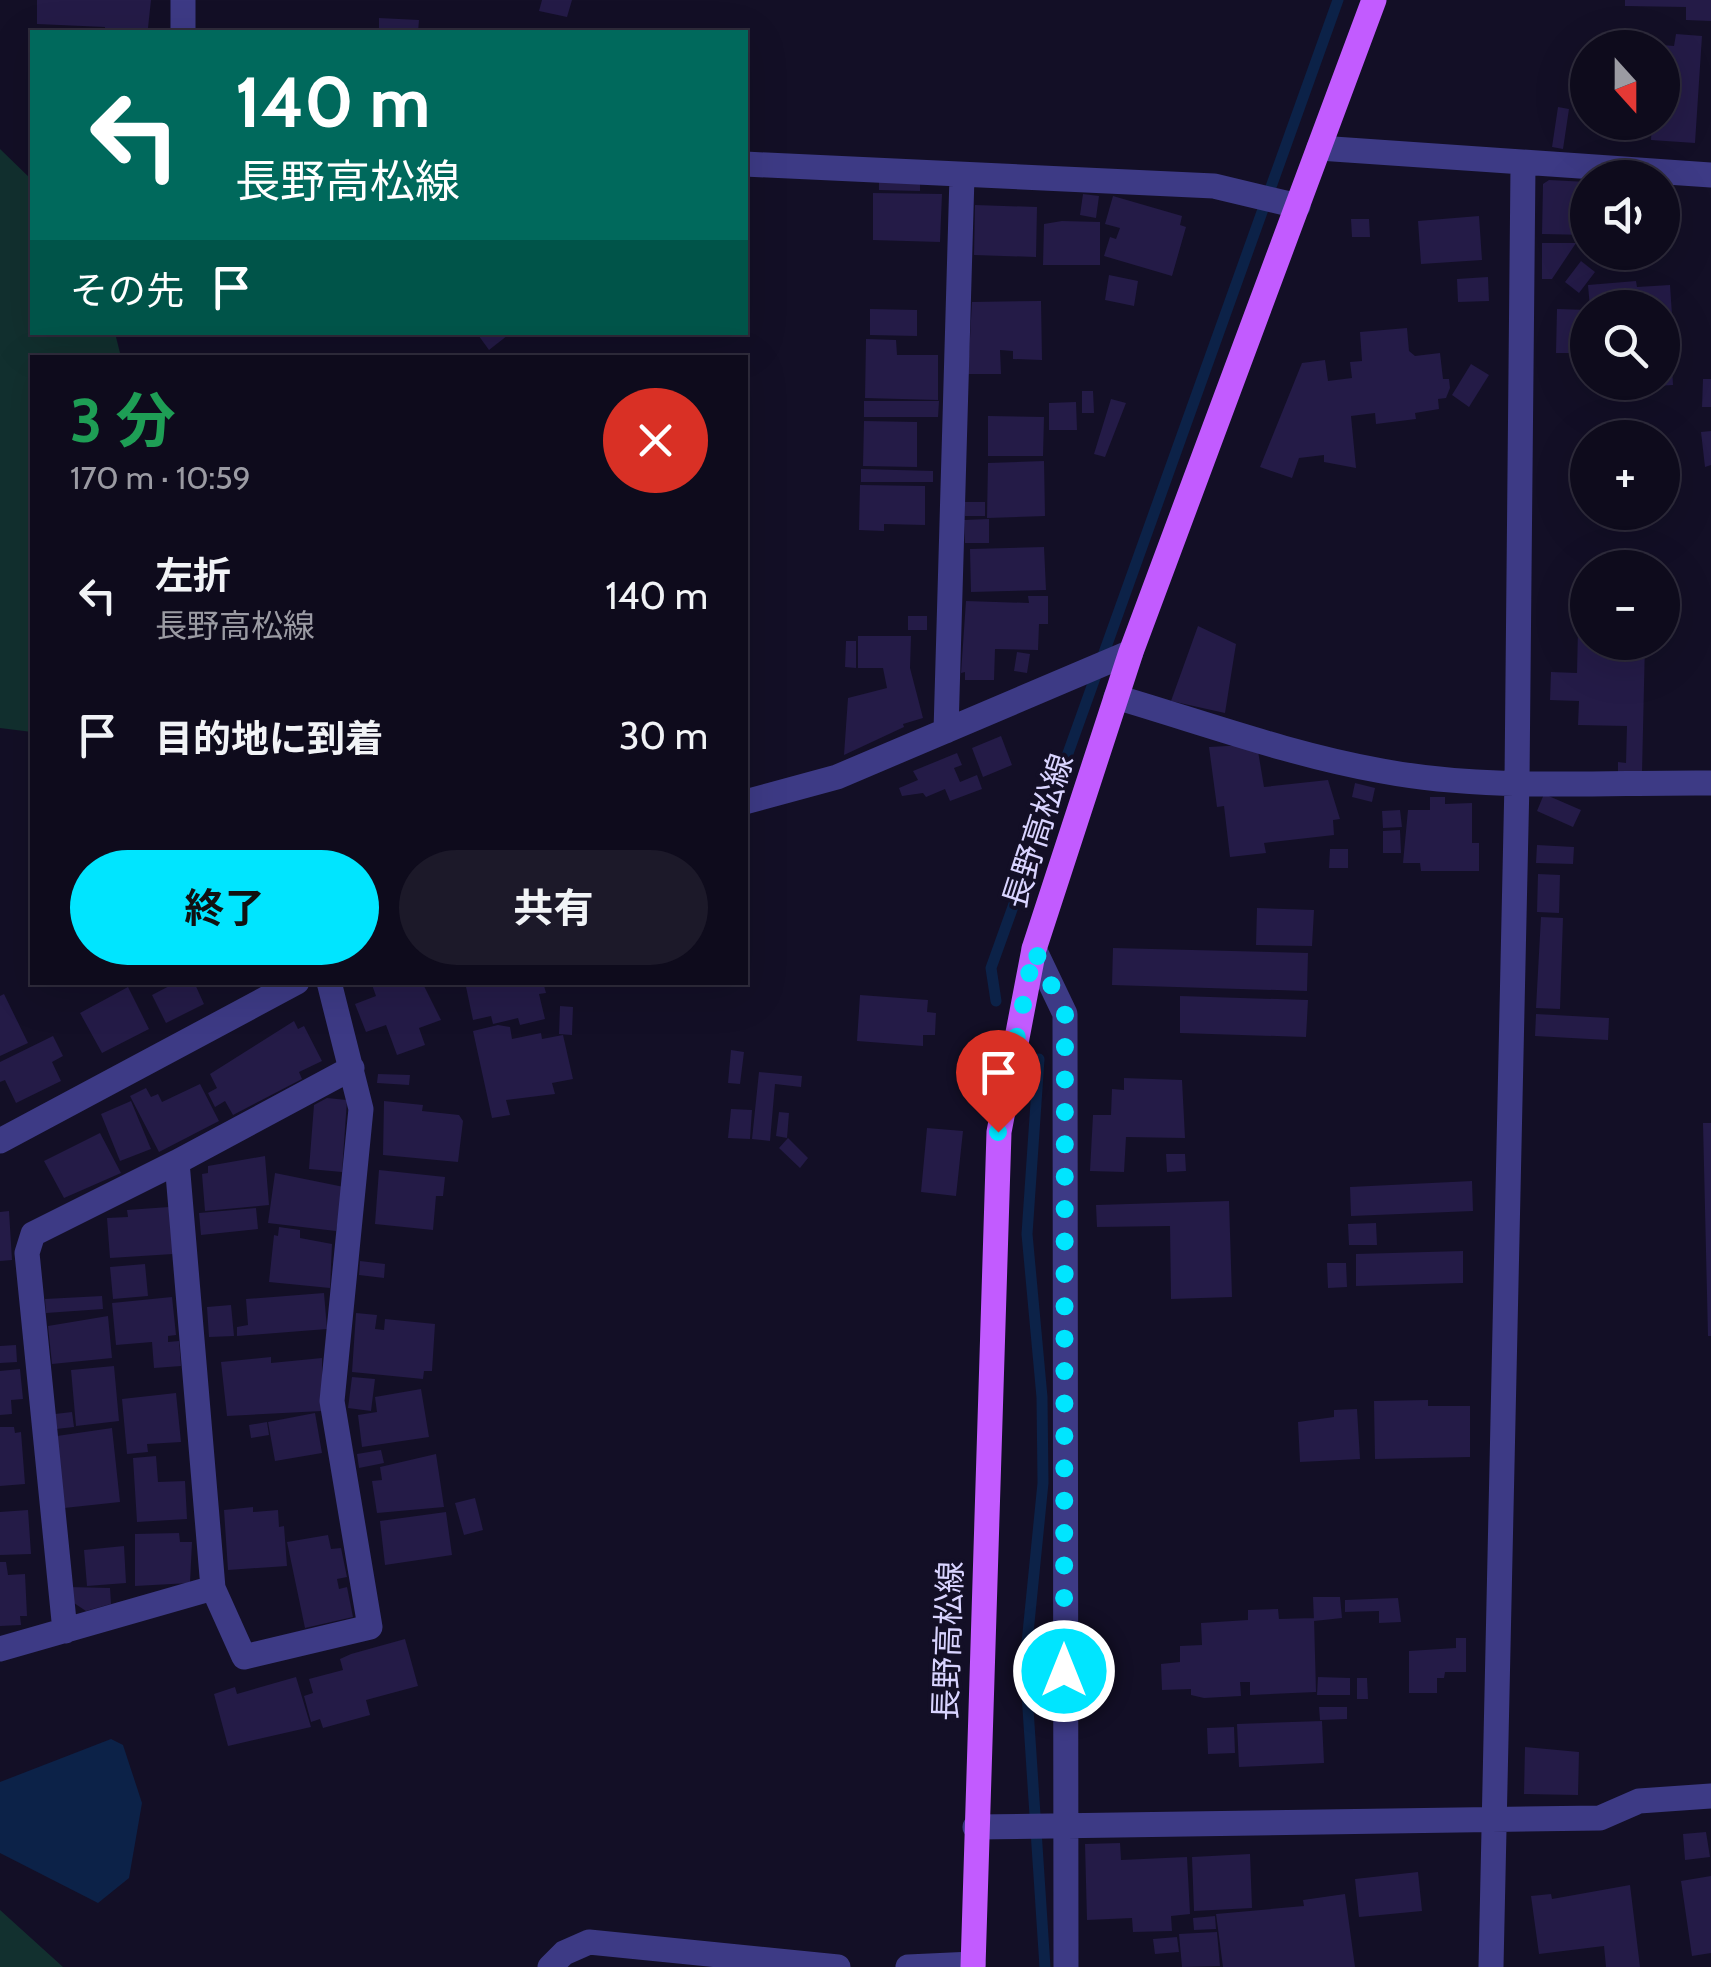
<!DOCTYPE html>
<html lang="ja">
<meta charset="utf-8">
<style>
body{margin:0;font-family:Cabin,"Noto Sans JP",sans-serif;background:#1c1929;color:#f1f3f6;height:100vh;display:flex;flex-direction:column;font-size:38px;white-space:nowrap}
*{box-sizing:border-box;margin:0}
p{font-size:32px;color:#9b9ba3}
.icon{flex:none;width:55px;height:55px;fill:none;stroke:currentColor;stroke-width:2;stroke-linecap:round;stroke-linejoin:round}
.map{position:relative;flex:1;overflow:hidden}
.side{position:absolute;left:30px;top:355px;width:718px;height:630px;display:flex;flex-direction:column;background:#0e0b1c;border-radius:0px;box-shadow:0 10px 40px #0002,0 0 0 2px #2e2b3b}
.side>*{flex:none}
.guide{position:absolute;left:30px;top:30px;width:718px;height:305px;border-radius:0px;box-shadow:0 10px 40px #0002,0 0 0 2px #2e2b3b;background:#00695c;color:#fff;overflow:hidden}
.needle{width:65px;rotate:159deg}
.controls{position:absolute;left:1570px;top:30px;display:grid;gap:20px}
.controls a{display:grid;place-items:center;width:110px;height:110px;border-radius:50%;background:#0e0b1c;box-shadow:0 10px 40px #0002,0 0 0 2px #2e2b3b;font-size:50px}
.pin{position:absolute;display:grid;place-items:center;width:85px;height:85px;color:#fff;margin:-102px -42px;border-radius:50% 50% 50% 0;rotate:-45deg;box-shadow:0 0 10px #0007}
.pin .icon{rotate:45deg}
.me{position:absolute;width:110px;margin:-55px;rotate:0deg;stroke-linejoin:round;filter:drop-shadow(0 0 8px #0008)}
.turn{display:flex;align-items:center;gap:35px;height:210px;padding:0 40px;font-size:45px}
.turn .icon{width:130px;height:130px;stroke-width:2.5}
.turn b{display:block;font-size:70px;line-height:85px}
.then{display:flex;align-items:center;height:95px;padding:0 40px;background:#0003;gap:20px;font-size:38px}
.round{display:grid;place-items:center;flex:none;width:105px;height:105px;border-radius:52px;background:#1c1929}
.head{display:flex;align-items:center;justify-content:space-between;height:170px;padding:0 40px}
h1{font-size:60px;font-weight:700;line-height:75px;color:#1e9e55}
.primary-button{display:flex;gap:20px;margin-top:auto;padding:20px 40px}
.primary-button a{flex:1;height:115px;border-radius:60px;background:#00e5ff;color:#111;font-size:40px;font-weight:700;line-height:115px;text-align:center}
.primary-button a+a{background:#1c1929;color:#f1f3f6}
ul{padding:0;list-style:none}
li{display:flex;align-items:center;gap:30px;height:140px;padding:0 40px}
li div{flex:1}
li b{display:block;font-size:38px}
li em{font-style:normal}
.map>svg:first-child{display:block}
.green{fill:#12302f}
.water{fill:#0c2248}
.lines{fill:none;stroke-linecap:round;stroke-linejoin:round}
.stream{stroke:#0c2248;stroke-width:11}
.building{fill:#241b47}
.minor{stroke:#3d3a85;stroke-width:25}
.major{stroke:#c25bff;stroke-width:25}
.route{stroke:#00e5ff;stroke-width:18;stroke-dasharray:0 32.4}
.labels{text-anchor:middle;stroke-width:8;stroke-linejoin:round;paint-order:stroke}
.street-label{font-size:32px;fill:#d9d4ff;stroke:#130f26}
</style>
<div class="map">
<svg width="1711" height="1967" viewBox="0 0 1711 1967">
<rect width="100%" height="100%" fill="#130f26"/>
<path class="green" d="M0 149 32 180V332L115 333 121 357 32 358V732L0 728Z
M0 1910 63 1967H0Z"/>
<path class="water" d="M111 1739 123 1745 142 1803 129 1878 98 1903 0 1853V1782Z"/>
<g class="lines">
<path class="stream" d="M996 1001 991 968 1338 0
M1039 1059 1027 1234 1042 1397 1043 1483 1025 1663 1045 1967"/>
</g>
<path class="building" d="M37 0H151L148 28 105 32V27L37 24Z
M542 0H572L567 17 539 11Z
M1625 0H1711V21L1686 20V7L1625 6Z
M379 18 419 20 418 32H379Z
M1676 34 1702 36 1695 143 1651 140 1652 122H1662V45L1674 46Z
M1558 107 1569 109 1563 149 1552 147Z
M1549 180 1588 182V235L1542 234 1543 184Z
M879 182 920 183V191L879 190Z
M873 193 942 194 940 242 873 240Z
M1083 194 1099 196 1096 218 1080 215Z
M1113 196 1182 216 1180 225 1186 227 1172 276 1104 256 1110 237 1116 239 1120 228 1105 224Z
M975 205 1037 207 1036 257 974 255Z
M1479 216 1482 260 1421 264 1418 221Z
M1351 219H1369L1370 237H1352Z
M1062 221 1100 222V265H1043L1044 224Z
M1542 243H1576L1552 279H1542Z
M1581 261 1595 272 1579 293 1565 282Z
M1109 275 1138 281 1134 306 1105 300Z
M1488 277 1489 301 1458 302 1457 279Z
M1636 281 1637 287 1670 285 1674 345H1662V308H1590L1588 285Z
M1041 301 1042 360 1013 359V351L1000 350 1001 374H968L972 302Z
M870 309 917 310V336L870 335Z
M1557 309 1588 310V353H1556Z
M1407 328 1409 351 1415 356 1440 353 1443 379H1449L1450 388 1446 398 1438 399 1439 409 1415 413 1416 419 1376 424 1375 413 1351 416 1356 468 1324 462V455L1299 458 1292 478 1260 467 1302 363 1325 360 1328 381 1352 378 1350 362 1362 361 1360 332Z
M476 332H512L489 350Z
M866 339 896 340 897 355H938V400L865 398Z
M1662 349H1671L1673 385 1600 389V382H1662Z
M1471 364 1489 375 1469 407 1452 395Z
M1703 379H1711V407H1702Z
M1082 391H1093L1094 413H1082Z
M1111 399 1126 403 1105 457 1094 454Z
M864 401H939L938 417H864Z
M1076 402 1077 430H1049V403Z
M988 416 1044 417 1043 456H988Z
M864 421 917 422V467L863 466Z
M1711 431V465L1705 467 1701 432Z
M1044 461 1045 516 987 518 988 463Z
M861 469 933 471V482H861Z
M860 485 925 486V525L884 524V531L859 530Z
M965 502H985V516H965Z
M989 519V543H965L964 520Z
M1044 547 1046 590 971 592 970 549Z
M1028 596H1048V624H1039L1038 650 995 649 994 680H965V672L961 673 966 601 1029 603Z
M908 616H927V630H908Z
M1198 626 1236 644 1225 713 1171 701Z
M1578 629 1588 630V642H1645L1642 773H1618V762L1626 763 1627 726 1578 725 1579 701 1550 700 1551 672 1577 673Z
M858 636H911L910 668 923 718 903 724 904 727 844 755 848 698 887 688 883 668H858Z
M846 641H856V668L845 667Z
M1017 652 1030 654 1027 673 1014 671Z
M1001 736 1012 765 983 777 972 748Z
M1246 745 1258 751 1264 787 1328 780 1340 819 1333 820 1334 835 1264 843 1266 853 1230 857 1224 806 1217 807 1209 747Z
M957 753 962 765 954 768 960 782 977 775 982 789 950 801 945 789 926 797 923 793 902 796 899 788 918 780 913 771Z
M1355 783 1375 788 1372 802 1352 797Z
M1544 794 1581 810 1573 827 1537 811Z
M1430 797H1445V804L1472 803V843H1479V871H1421L1420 863H1403L1408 810H1430Z
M1400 810 1402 827 1383 828 1382 811Z
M1400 830 1401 853H1383V831Z
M1537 845 1574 847 1573 864 1536 863Z
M1330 849H1348V868H1329Z
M1538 874 1560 875 1559 913 1537 912Z
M1257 908 1314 910 1312 946 1256 945Z
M1541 917 1563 918 1560 1009 1536 1008Z
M1113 948 1308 953 1307 991 1112 985Z
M177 982H194L204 1004 166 1023 152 995Z
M371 982H422L441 1020 419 1028 425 1045 397 1055 386 1025 366 1032 355 1004 376 996Z
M465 982H543L546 993 539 994 545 1019 520 1025 518 1018 493 1024 491 1016 473 1020Z
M128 987 149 1029 102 1053 80 1013Z
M4 994 28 1043 0 1056V996Z
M860 995 928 1000 927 1012 936 1013 935 1035H923V1046L857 1041Z
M1180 996 1308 1000 1306 1037 1180 1033Z
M560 1006 573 1007 572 1035 559 1034Z
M1536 1014 1609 1018 1608 1040 1535 1036Z
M294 1021 298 1029 304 1026 322 1061 299 1072 302 1079 233 1115 225 1101 215 1107 208 1093 217 1088 210 1074Z
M498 1025 510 1027 512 1039 541 1033 542 1039 563 1035 573 1079 552 1083 555 1094 506 1100 510 1115 492 1118 473 1031Z
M53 1036 63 1056 52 1062 61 1081 16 1103 5 1080 0 1082V1062Z
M731 1050 744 1052 740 1084 728 1083Z
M759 1072 802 1076 801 1087 775 1084 770 1141 752 1139Z
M378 1074 410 1075 409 1085 377 1083Z
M1124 1078 1182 1080 1185 1138 1126 1137 1124 1172 1090 1171 1093 1115H1111L1112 1089 1124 1090Z
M200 1084 219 1121 159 1152 130 1096 146 1088 151 1097 158 1094 162 1102Z
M327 1098 347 1100 342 1172 309 1169 314 1105Z
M131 1101 151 1149 120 1161 101 1114Z
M384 1101 423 1105 422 1111 459 1115 463 1121 458 1162 383 1155Z
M731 1109 752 1110 750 1139 728 1138Z
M779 1112 789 1113 787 1138 776 1136Z
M1703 1123H1711V1336H1708Z
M927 1128 963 1131 956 1196 921 1192Z
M100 1133 121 1173 64 1198 44 1161Z
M788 1138 808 1158 800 1168 779 1148Z
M1166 1154H1185L1186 1171 1167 1172Z
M265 1156 269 1205 205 1211 202 1174 208 1173V1166Z
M379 1170 445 1177 443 1196H436L433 1230 375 1224Z
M275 1173 344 1187 336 1231 268 1223Z
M1472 1181 1473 1211 1351 1216 1350 1187Z
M1229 1201 1232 1297 1171 1299 1170 1226 1097 1227 1096 1205Z
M169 1207 173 1254 110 1258 107 1218 128 1217 127 1210Z
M256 1208 258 1229 201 1235 199 1213Z
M9 1211 12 1260 0 1261V1212Z
M1376 1223 1377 1245H1349L1348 1224Z
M279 1227 300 1230V1238L332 1244 330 1288 269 1282 274 1235 278 1236Z
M1463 1251V1283L1356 1286V1254Z
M360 1261 385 1264 384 1278 359 1275Z
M1327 1263H1346L1347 1287 1328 1288Z
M145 1264 148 1296 113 1299 110 1267Z
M324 1293 327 1329 237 1336V1327L248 1325 246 1299Z
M102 1296 103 1309 46 1313 45 1299Z
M172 1297 176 1335 168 1336V1342L179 1341 181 1366 154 1368 152 1342 116 1345 112 1303Z
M231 1305 234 1336 209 1337 207 1307Z
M356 1313 377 1315 375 1329 384 1330 385 1319 435 1324 432 1371H424L423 1379 352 1372Z
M108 1316 112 1358 52 1364 48 1326Z
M16 1345 17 1362 0 1363V1346Z
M271 1357V1363L322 1358V1411L227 1416 221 1362Z
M114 1366 119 1421 76 1426 71 1370Z
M20 1369 23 1399 11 1400 12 1414 0 1415V1371Z
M352 1377 375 1379 371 1411 348 1408Z
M421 1389 429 1437 362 1447 358 1415 377 1412 375 1397Z
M176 1393 181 1442 147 1444 148 1452 127 1454 122 1399Z
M1428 1400V1406H1470V1457L1375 1459 1374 1401Z
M1357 1409 1360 1459 1300 1462 1298 1422 1334 1417V1410Z
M72 1412 74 1427 56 1429 55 1414Z
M315 1413 322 1453 275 1461 268 1422Z
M267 1422 269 1435 251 1438 249 1425Z
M0 1427H14L15 1433 21 1432 25 1484 0 1486Z
M112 1428 120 1502 64 1508 57 1436Z
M381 1450 384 1463 359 1468 357 1454Z
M436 1454 444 1507 377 1513 372 1481 382 1480 380 1467Z
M156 1456 158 1482 185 1481 187 1519 137 1522 133 1458Z
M475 1498 483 1530 464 1535 455 1503Z
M253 1507V1512L278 1510 279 1527 284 1526 287 1566 228 1570 224 1510Z
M28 1510 31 1554 0 1555V1512Z
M446 1512 452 1555 385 1565 380 1521Z
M179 1533 180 1542H192L190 1583 135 1586V1534Z
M328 1535 331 1549 341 1548 347 1577 337 1579 339 1589 347 1587 353 1617 305 1628 287 1542Z
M124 1546 126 1583 87 1586 84 1550Z
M0 1562H6L8 1575 25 1574 27 1616H20L21 1625 0 1626Z
M68 1587 110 1588 111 1604 86 1611 68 1599Z
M1313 1597H1340L1342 1618 1314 1621Z
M1398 1598 1401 1622 1379 1623V1611L1345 1612V1600Z
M1278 1609 1279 1619 1314 1618 1316 1692 1250 1695V1682H1240L1241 1696 1204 1698 1191 1695V1689L1162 1690 1161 1664 1180 1662V1646L1202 1645 1201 1623 1248 1620V1610Z
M1456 1638H1466V1672H1445L1444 1678H1437V1693H1409V1651L1456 1648Z
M405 1639 418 1686 366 1700 370 1715 323 1728 320 1719 311 1722 304 1696 313 1693 309 1679 343 1670 340 1659 351 1654Z
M296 1677 311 1727 228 1746 214 1694 235 1687 237 1694Z
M1318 1677 1350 1678V1695H1317Z
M1357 1678H1367L1368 1699H1357Z
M1319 1707H1347V1719L1320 1720Z
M1322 1721 1324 1763 1239 1767 1237 1724Z
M1234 1727 1235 1753 1208 1754 1207 1728Z
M1525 1747 1579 1752 1578 1795 1524 1794Z
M1706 1832 1710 1857 1685 1860 1683 1834Z
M1120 1843 1121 1860 1187 1857 1190 1914 1171 1916 1172 1931 1133 1932 1132 1918 1087 1920 1085 1844Z
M1250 1854 1252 1908 1194 1911 1192 1857Z
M1418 1872 1422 1911 1359 1917 1355 1879Z
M1711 1876V1953L1692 1956 1681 1881Z
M1630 1885 1640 1967H1606L1604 1946 1539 1954 1531 1896 1551 1894 1552 1899Z
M1345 1894 1355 1967H1223L1216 1914 1304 1906 1303 1900Z
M1215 1916 1216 1929 1194 1930 1193 1918Z
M1217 1932 1220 1966 1182 1967 1179 1934Z
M1177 1937 1179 1952 1155 1954 1153 1939Z"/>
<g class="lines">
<path class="minor" d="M183 32V0
M1319 148 1711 175
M745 164 1214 186 1298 206
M1116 697C1204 723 1292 755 1382 771 1488 791 1603 782 1711 783
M946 731 962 176
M745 802 837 777 1131 652
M1034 949 1065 1014 1066 1967
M329 982 361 1109 332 1401 370 1627 244 1657 213 1588 177 1162 352 1068
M0 1141 297 982
M65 1631 27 1253 33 1234 177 1162
M0 1649 213 1588
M975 1827 1600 1818 1639 1801 1711 1796
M550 1967 564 1953 589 1942 838 1967
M908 1967 973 1964
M1491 1967 1517 781 1523 165"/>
<path class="major" d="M973 1967 999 1132 1034 949 1131 652 1374 0"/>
</g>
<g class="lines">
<path class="route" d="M998 1132 1034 949 1065 1014 1064 1671"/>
</g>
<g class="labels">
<g class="street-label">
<text transform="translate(1038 831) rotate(-72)" y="11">長野高松線</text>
<text transform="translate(948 1641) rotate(-88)" y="11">長野高松線</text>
</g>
</g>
</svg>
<div class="controls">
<a><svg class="needle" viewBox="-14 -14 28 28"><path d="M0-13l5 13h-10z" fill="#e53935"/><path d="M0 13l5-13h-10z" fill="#9b9ba3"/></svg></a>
<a><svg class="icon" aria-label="sound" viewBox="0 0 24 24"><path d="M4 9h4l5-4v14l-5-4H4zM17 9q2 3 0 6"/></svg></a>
<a><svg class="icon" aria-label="search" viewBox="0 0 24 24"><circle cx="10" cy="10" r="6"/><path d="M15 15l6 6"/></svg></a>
<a>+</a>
<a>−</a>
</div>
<div class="pin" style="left:998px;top:1132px;background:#d93025"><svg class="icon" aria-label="arrive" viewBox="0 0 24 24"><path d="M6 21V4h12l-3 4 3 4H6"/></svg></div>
<svg class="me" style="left:1064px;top:1671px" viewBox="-20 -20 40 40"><circle r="17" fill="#00e5ff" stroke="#fff" stroke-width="3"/><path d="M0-11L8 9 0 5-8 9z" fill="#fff"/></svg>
<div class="guide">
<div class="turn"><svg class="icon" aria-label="left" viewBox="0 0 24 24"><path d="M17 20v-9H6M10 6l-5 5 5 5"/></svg><div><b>140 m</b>長野高松線</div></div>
<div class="then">その先<svg class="icon" aria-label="arrive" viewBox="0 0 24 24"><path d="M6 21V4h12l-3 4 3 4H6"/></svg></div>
</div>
<section class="side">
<div class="head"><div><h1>3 分</h1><p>170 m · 10:59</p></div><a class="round" style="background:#d93025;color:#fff"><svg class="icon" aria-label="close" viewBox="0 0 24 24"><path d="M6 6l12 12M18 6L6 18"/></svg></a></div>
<ul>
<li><svg class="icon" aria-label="left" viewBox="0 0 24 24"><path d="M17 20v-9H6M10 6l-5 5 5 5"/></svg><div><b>左折</b><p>長野高松線</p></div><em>140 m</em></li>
<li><svg class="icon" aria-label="arrive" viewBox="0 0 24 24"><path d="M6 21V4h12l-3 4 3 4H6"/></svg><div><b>目的地に到着</b></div><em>30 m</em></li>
</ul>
<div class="primary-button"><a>終了</a><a>共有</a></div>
</section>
</div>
